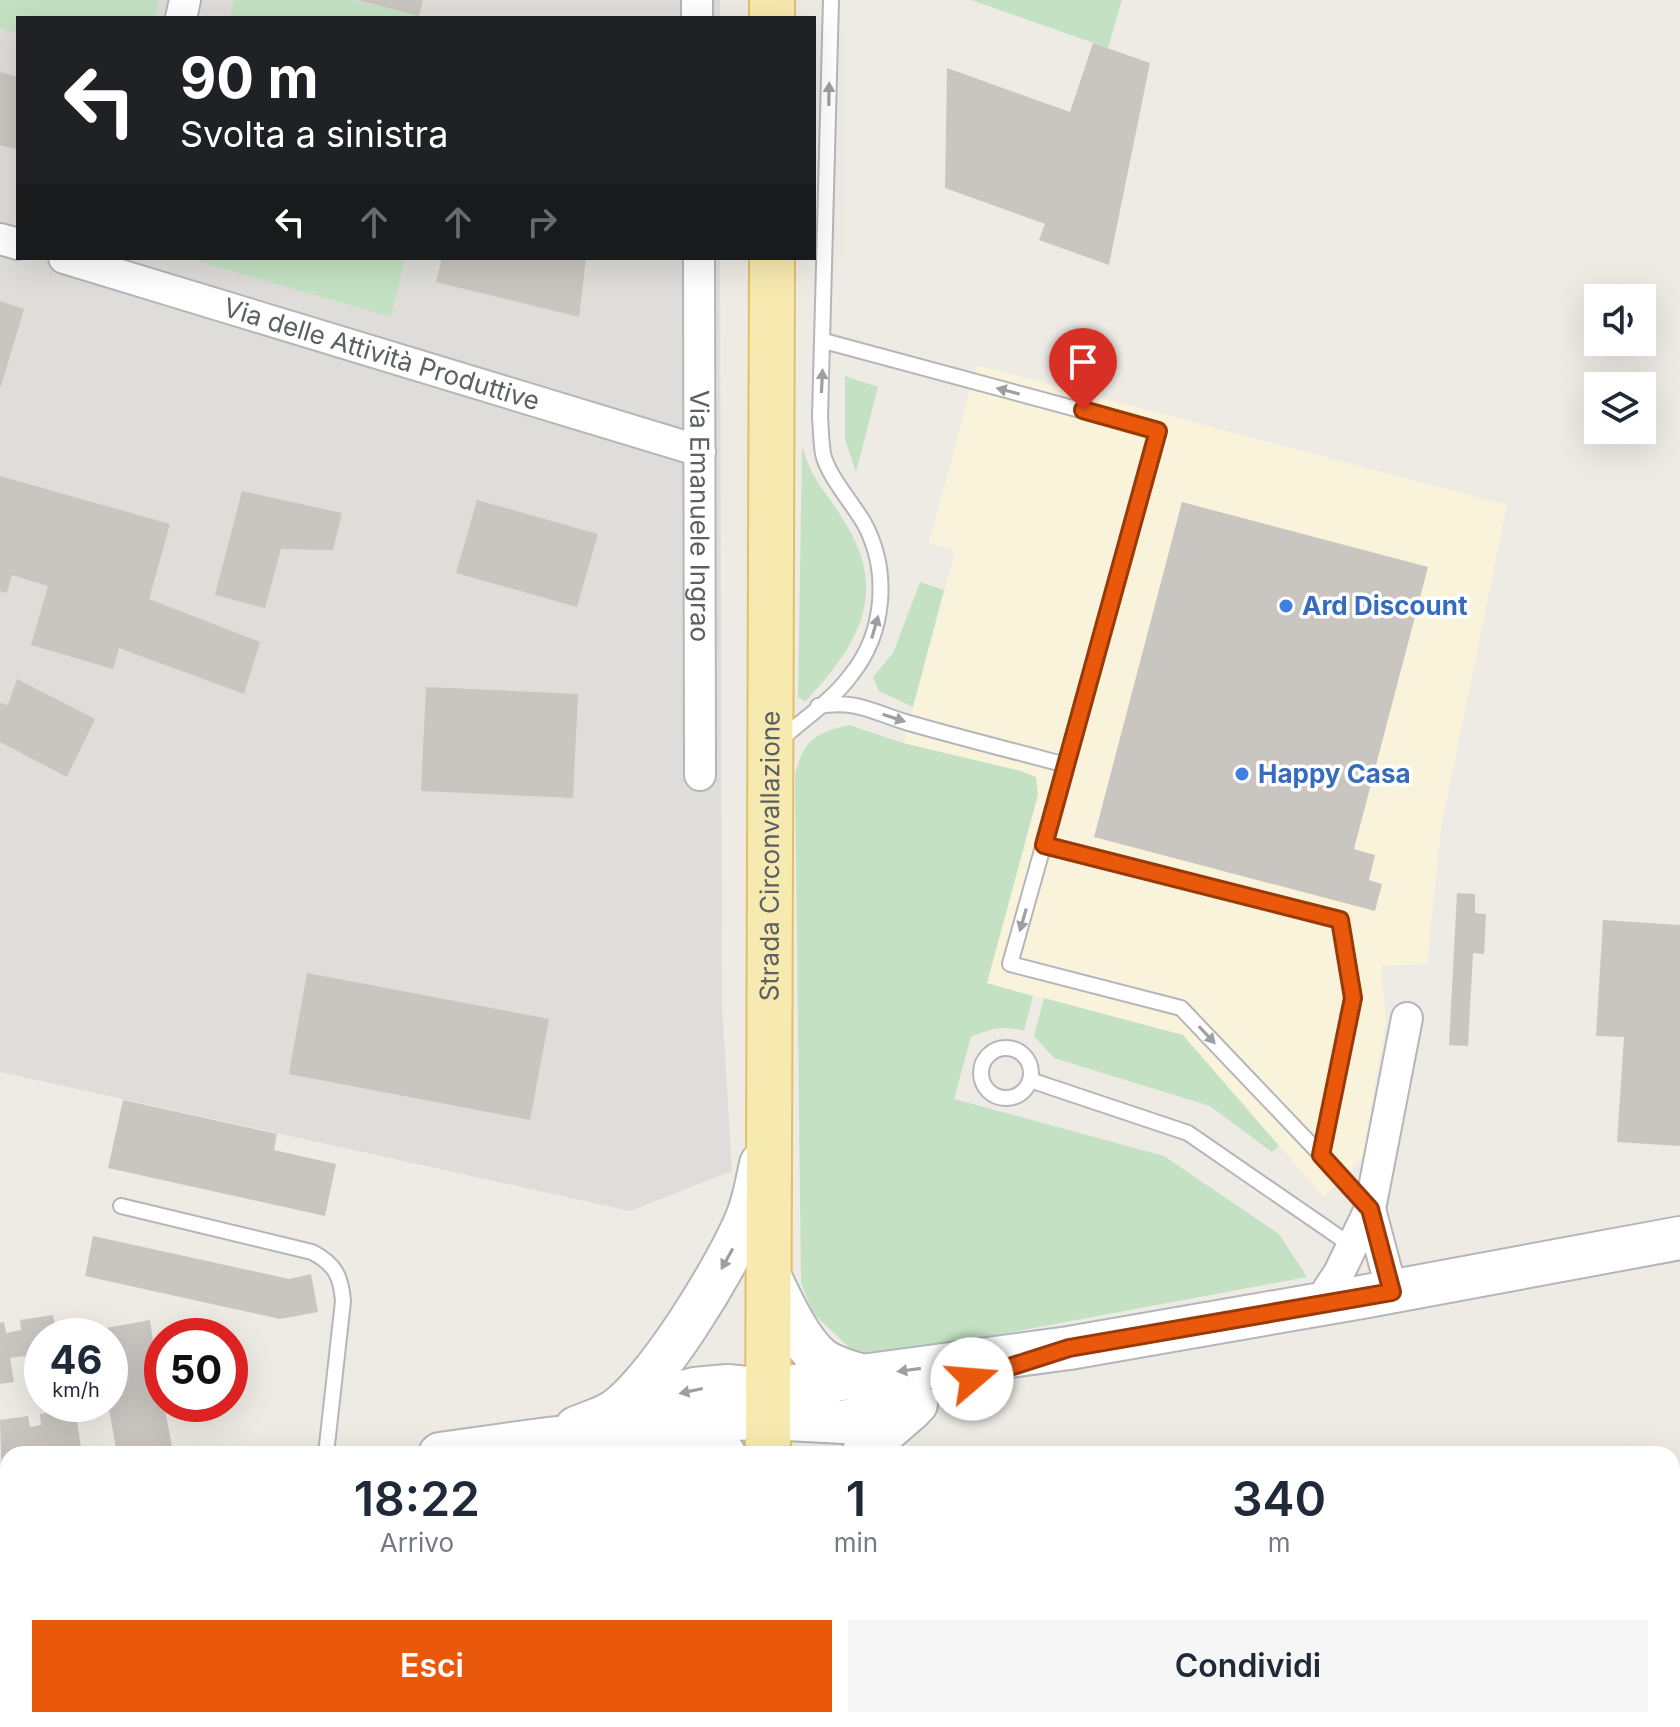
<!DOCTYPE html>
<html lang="it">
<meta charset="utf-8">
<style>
body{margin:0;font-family:Inter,sans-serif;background:#f6f6f7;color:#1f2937;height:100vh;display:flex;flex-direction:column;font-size:30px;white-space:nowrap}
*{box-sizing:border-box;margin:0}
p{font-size:26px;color:#747a83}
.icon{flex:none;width:44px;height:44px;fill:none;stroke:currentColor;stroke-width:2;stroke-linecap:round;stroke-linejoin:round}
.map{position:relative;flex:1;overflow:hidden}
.drawer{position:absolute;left:0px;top:1446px;width:1680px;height:282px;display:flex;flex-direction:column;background:#fff;border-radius:24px 24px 0 0;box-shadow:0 8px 32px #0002}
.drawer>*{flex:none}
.hud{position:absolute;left:16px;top:16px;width:800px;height:244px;border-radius:0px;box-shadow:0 8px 32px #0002;background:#202124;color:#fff;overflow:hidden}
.buttons{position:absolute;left:1584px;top:284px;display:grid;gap:16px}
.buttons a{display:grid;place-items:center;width:72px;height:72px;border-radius:0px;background:#fff;box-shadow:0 8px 32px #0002;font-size:40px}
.speed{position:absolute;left:24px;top:1318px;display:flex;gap:16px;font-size:40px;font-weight:700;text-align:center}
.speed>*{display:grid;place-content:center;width:104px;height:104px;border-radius:50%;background:#fff;box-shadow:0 8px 32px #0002;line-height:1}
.speed small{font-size:20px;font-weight:400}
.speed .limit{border:12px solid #d22;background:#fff;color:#111}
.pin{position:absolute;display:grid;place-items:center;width:68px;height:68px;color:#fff;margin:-82px -34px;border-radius:50% 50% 50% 0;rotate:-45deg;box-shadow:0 0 8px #0007}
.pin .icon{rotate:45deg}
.me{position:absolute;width:88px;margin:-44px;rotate:72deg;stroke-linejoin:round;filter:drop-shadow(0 0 6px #0008)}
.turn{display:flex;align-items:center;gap:28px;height:168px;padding:0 32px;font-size:36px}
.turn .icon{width:104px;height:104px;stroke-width:2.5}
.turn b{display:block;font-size:56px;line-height:68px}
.lanes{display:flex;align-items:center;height:76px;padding:0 32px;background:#0003;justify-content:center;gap:40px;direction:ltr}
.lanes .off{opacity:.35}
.eta{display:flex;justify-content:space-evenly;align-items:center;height:136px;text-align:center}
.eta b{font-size:48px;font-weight:600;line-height:56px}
.cta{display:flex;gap:16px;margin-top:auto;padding:16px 32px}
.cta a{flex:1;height:92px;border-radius:0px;background:#ea580c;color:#fff;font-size:32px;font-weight:600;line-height:92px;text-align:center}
.cta a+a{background:#f6f6f7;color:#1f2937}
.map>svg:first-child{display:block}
.commercial{fill:#faf3dc}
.industrial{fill:#dfddd9}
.green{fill:#c4e2c3}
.building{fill:#c9c6c1}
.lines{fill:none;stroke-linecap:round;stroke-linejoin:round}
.service-casing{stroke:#b5b6ba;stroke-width:18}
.minor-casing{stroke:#b5b6ba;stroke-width:34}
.secondary-casing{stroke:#b3b6ba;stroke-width:46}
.primary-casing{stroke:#e3bf67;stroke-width:48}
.service{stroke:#fff;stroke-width:14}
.minor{stroke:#fff;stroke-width:30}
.secondary{stroke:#fff;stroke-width:42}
.primary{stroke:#f7eab0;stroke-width:44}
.minor-bridge-casing{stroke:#b5b6ba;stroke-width:34;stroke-linecap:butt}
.minor-bridge{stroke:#fff;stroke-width:30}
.oneway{fill:#9d9fa1}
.route-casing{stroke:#983908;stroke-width:20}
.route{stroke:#ea580c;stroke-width:14}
.shop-dot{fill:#3f7fe0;stroke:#fff;stroke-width:3}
.labels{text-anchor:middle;stroke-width:7;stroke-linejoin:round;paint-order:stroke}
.street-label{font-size:26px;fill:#5c5f63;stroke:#fff}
.shop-label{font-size:26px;font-weight:bold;fill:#366cbe;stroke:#fff;text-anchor:start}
</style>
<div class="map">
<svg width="1680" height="1727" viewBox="0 0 1680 1727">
<rect width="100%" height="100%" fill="#edebe4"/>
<path class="commercial" d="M977 365 1507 505 1441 828 1427 964 1381 966 1386 1021 1362 1159 1324 1197 1183 1035 987 984 892 786 955 551 929 543Z"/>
<path class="industrial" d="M0 0H720V18H18V258H720L722 1005 732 1171 630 1211 0 1072Z"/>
<path class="green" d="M0 0H159L155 18H18V33L0 28Z
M234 0H352L427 18H230Z
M971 0H1122L1108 48Z
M195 258H405L391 317 201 262Z
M845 376 878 387 856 472 845 439Z
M802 446C812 480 823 488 841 516 891 591 860 643 805 702L798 697Z
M920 582 944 590 913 707 879 691 873 677 893 653Z
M849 725 903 743 1021 771 1036 777 1038 795 987 983 1033 996 1024 1031C1003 1025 991 1028 971 1037L954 1099 1164 1156 1279 1234 1307 1277 862 1360 813 1313 801 1283 795 774C804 740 815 733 849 725Z
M1044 998 1183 1035 1279 1146 1272 1152 1210 1106 1054 1058 1034 1036Z"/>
<path class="building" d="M357 0H423L419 16Z
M1093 43 1150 63 1109 265 1039 240 1045 224 945 188 947 68 1070 112Z
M0 72 18 77V150L0 145Z
M442 258H586L579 317 436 282Z
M0 301 24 309 1 386H0Z
M0 476 170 524 149 599 260 642 244 694 119 648 113 669 31 645 48 586 12 575 7 593 0 591Z
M242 491 342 513 333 550 281 549 265 608 215 595Z
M477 500 598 534 577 607 456 573Z
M1182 502 1428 567 1354 849 1375 855 1369 880 1382 884 1375 911 1094 837Z
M17 679 95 719 67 777 0 742V703L8 705Z
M426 687 578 694 573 798 421 791Z
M1457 893 1475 894V913L1486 914 1484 954 1473 953 1468 1046 1449 1045Z
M1603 920 1680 925V1146L1617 1142 1624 1037 1596 1036Z
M307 973 549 1019 530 1120 289 1074Z
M123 1100 277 1134 274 1150 336 1164 325 1216 108 1168Z
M93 1236 289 1279 311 1274 318 1312 280 1319 85 1276Z
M53 1315 57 1336H42V1377L29 1379 25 1356 10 1358 14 1382 0 1384V1323L4 1322 6 1333 21 1330 20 1320Z
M150 1320 162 1404H164L173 1452 117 1454 108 1404H110V1336H96L95 1330Z
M75 1408 82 1454H8V1480L2 1481 0 1420 28 1416 30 1427 41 1425 40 1414Z"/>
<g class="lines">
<g class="service-casing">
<path id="service" d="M818 706C857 699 874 713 909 723 961 738 1014 751 1066 765L1158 431 824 341
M778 742C802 720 832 701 851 675 885 633 890 571 864 523 853 504 828 476 823 454 821 442 821 429 820 417L831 0
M1044 845 1340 920 1353 998 1321 1155 1181 1008 1010 964 1066 765
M981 1073a25 25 0 1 1 50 0a25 25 0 1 1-50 0Z
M1030 1080 1188 1133 1352 1246
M1321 1155 1370 1209
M121 1206 312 1252C335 1264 341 1276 343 1301L326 1454"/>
</g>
<g class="minor-casing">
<g id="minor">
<path d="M697 0V18"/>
<path d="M181 18 185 0"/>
<path d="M0 239 18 244"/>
<path id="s1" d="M64 258 700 451"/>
<path id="s2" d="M699 258 700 775"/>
<path d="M1370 1209 1392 1292"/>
<path d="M1318 1305 1339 1273 1370 1209 1407 1018"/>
<path d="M798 1724 828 1727"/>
<path d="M294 1727 381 1720"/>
<path d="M486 1727 487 1720"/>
</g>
</g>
<g class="secondary-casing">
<path id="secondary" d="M768 1273C780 1298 799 1342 821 1359 833 1368 848 1371 862 1376L1069 1348 1362 1297 1680 1238
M617 1411 695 1389 727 1386 768 1390 862 1376
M576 1428C587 1423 599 1420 610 1414 653 1390 728 1265 747 1218 754 1201 757 1182 761 1164
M664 1432 712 1447 724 1454
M440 1454 548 1439 655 1429 697 1420 768 1418 844 1422 916 1404
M863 1454 875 1440 912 1408
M0 1527 8 1526"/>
</g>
<g class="primary-casing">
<g id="primary">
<path d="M772 18V0"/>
<path id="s3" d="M768 1454 772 258"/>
</g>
</g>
<use href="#service" class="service"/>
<use href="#minor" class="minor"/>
<use href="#secondary" class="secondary"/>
<use href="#primary" class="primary"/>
<g class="minor-bridge-casing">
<path id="minor-bridge" d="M748 1720 798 1724"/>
</g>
<use href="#minor-bridge" class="minor-bridge"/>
</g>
<defs><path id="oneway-solid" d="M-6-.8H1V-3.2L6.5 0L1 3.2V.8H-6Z" transform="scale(2)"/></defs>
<g class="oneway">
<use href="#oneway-solid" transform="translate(829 94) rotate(-89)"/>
<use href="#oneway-solid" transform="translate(822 381) rotate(-87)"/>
<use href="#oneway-solid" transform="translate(1008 391) rotate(-165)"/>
<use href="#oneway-solid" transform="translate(875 627) rotate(-74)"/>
<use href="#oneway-solid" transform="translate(894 718) rotate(18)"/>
<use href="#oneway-solid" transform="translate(1023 920) rotate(106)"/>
<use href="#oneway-solid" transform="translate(1207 1035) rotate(47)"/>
<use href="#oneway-solid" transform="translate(727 1259) rotate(119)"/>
<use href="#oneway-solid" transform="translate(909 1370) rotate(172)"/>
<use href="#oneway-solid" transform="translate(691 1391) rotate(168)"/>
</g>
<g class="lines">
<g class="route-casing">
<path id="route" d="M972 1379 1069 1348 1392 1292 1370 1209 1321 1155 1353 998 1340 920 1044 845 1158 431 1083 410"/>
</g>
<use href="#route" class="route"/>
</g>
<g class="shop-dot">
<circle cx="1286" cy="606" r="8"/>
<circle cx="1242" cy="774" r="8"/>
</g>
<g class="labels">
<g class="street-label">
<text dy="9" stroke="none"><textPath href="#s1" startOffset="332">Via delle Attività Produttive</textPath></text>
<text dy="9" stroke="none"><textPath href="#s2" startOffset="258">Via Emanuele Ingrao</textPath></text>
<text dy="9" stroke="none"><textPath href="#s3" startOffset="598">Strada Circonvallazione</textPath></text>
</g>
<g class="shop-label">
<text x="1302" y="615">Ard Discount</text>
<text x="1258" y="783">Happy Casa</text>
</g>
</g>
</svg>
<div class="buttons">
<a><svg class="icon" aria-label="sound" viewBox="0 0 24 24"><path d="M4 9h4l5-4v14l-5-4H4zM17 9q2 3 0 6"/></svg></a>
<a><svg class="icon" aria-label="layers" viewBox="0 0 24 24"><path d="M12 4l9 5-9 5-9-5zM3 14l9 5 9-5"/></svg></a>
</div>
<div class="speed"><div>46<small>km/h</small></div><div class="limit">50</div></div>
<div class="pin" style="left:1083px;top:410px;background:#d93025"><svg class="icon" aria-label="arrive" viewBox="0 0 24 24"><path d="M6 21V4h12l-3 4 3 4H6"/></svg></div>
<svg class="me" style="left:972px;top:1379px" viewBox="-20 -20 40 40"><circle r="19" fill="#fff"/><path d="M0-13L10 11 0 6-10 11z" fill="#ea580c"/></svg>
<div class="hud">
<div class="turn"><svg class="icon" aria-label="left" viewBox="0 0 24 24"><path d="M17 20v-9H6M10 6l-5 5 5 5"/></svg><div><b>90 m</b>Svolta a sinistra</div></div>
<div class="lanes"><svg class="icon" aria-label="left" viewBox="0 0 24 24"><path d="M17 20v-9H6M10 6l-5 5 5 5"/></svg><svg class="icon off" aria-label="ahead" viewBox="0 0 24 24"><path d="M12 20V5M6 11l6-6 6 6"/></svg><svg class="icon off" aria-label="ahead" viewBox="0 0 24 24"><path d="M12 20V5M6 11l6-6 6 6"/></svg><svg class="icon off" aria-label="right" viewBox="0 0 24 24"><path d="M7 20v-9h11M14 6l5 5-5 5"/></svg></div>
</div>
<section class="drawer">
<div class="eta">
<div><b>18:22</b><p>Arrivo</p></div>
<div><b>1</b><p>min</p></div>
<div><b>340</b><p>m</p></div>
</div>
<div class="cta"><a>Esci</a><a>Condividi</a></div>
</section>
</div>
